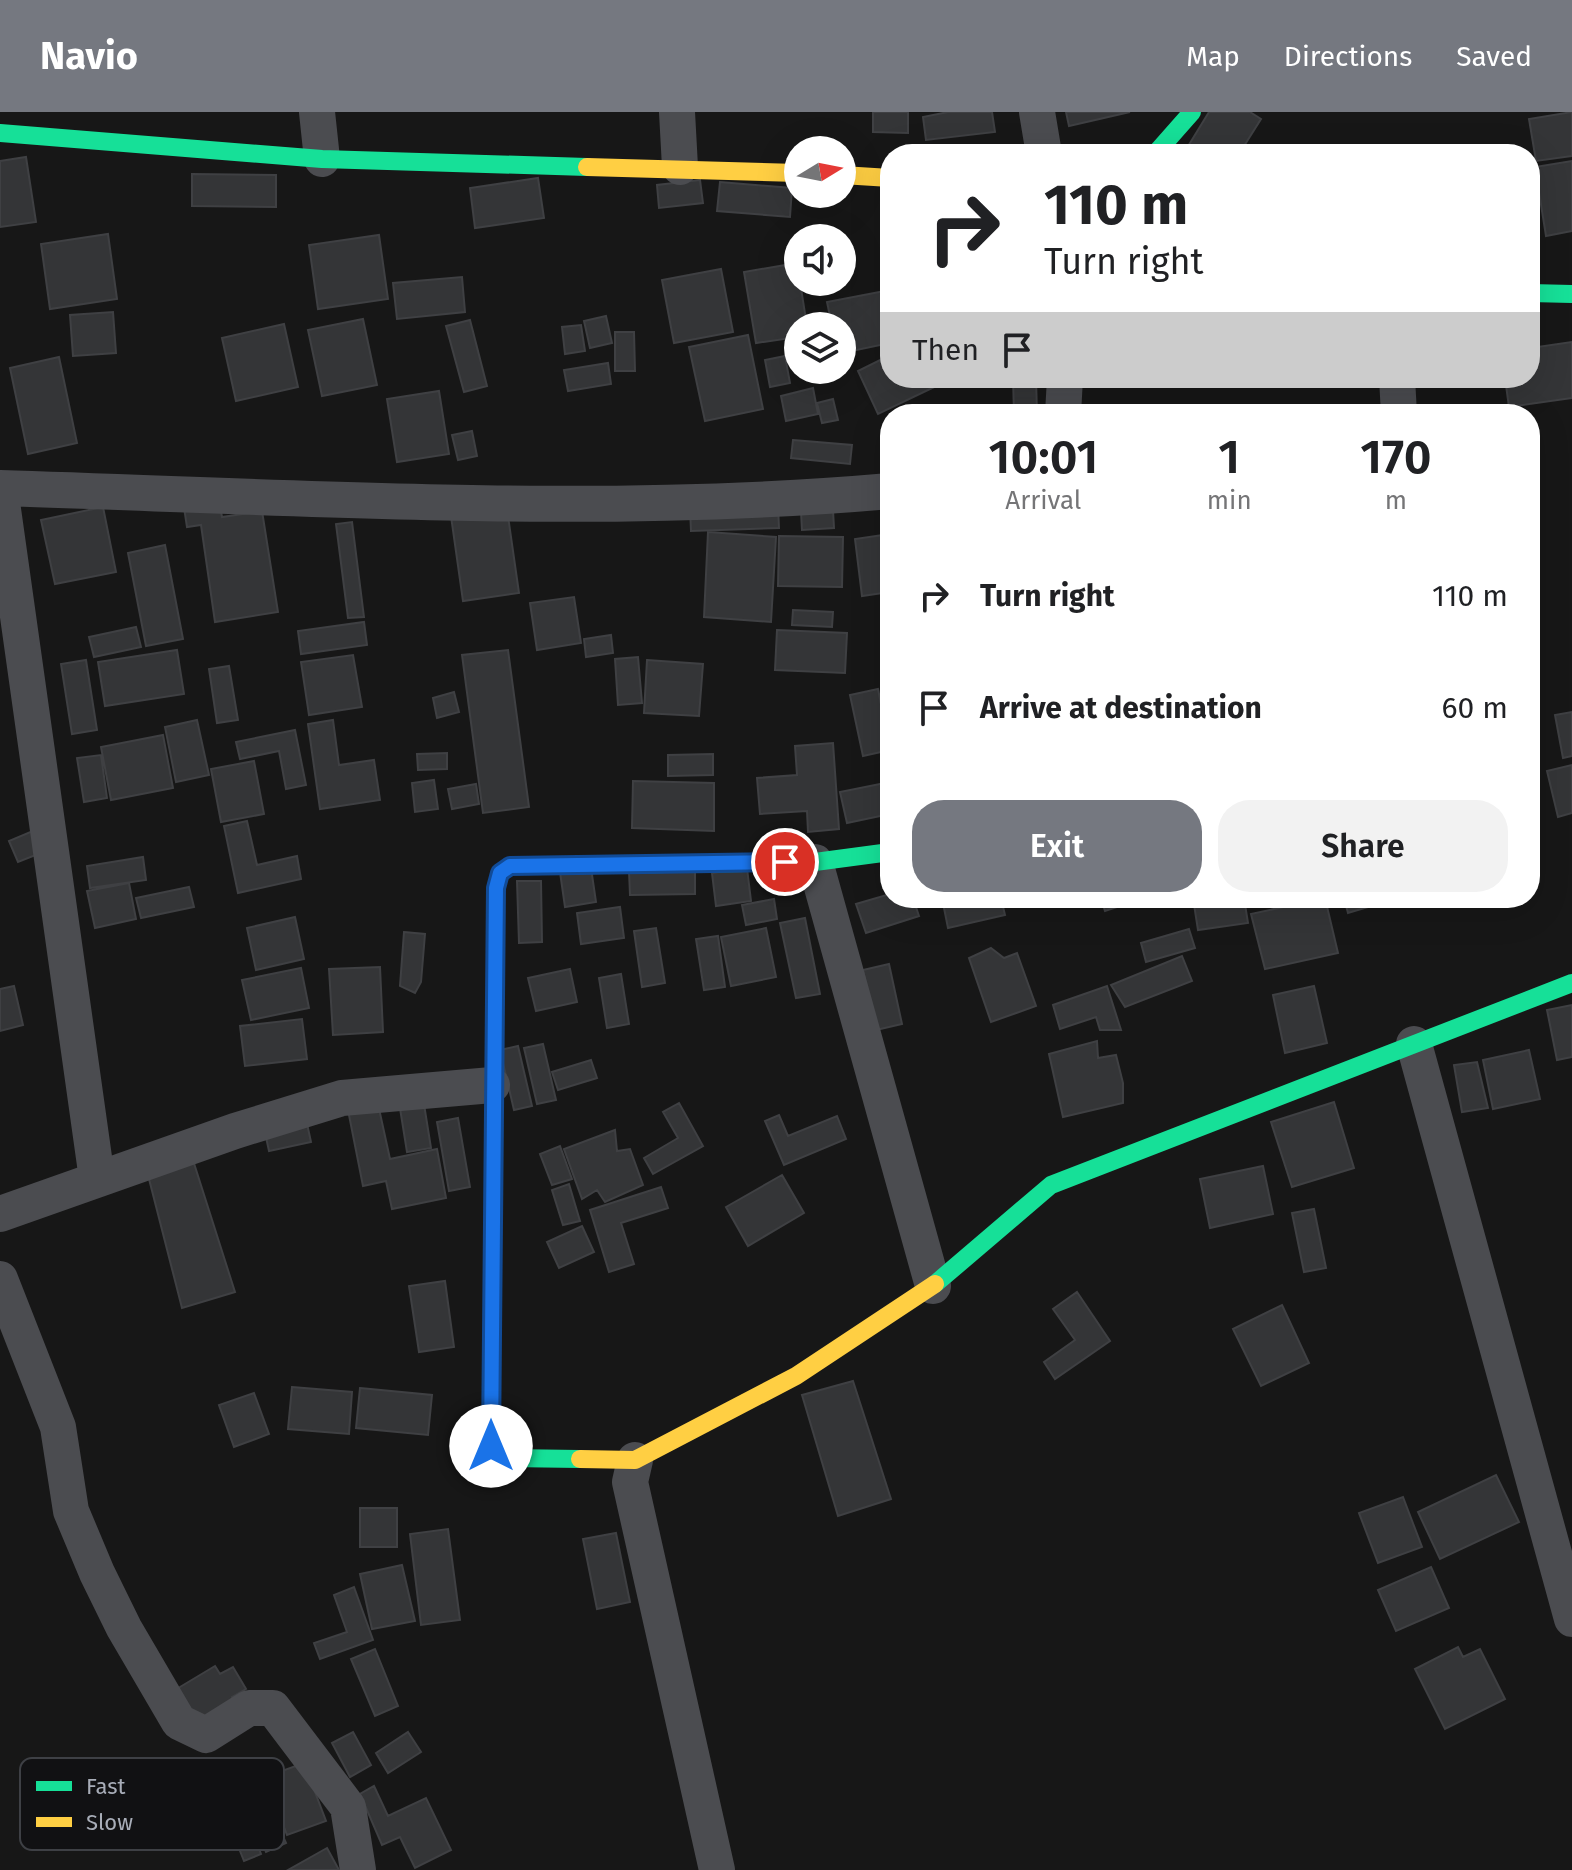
<!DOCTYPE html>
<style>
body{margin:0;font-family:"Fira Sans",sans-serif;background:#f2f2f2;color:#202124;height:100vh;display:flex;flex-direction:column;font-size:30px;white-space:nowrap}
*{box-sizing:border-box;margin:0}
p{font-size:26px;color:#757577}
.icon{flex:none;width:44px;height:44px;fill:none;stroke:currentColor;stroke-width:2;stroke-linecap:round;stroke-linejoin:round}
.map{position:relative;flex:1;overflow:hidden}
.sheet{position:absolute;left:880px;top:292px;width:660px;height:504px;display:flex;flex-direction:column;background:#fff;border-radius:32px;box-shadow:0 8px 32px #0002}
.sheet>*{flex:none}
.hud{position:absolute;left:880px;top:32px;width:660px;height:244px;border-radius:32px;box-shadow:0 8px 32px #0002;background:#fff;color:#202124;overflow:hidden}
.needle{width:52px;rotate:80deg}
.tools{position:absolute;left:784px;top:24px;display:grid;gap:16px}
.tools a{display:grid;place-items:center;width:72px;height:72px;border-radius:50%;background:#fff;box-shadow:0 8px 32px #0002;font-size:40px}
.pin{position:absolute;display:grid;place-items:center;width:68px;height:68px;color:#fff;margin:-34px;border:4px solid #fff;border-radius:50%;box-shadow:0 2px 8px #0007}
.me{position:absolute;width:88px;margin:-44px;rotate:0deg;stroke-linejoin:round;filter:drop-shadow(0 0 6px #0008)}
.turn{display:flex;align-items:center;gap:28px;height:168px;padding:0 32px;font-size:36px}
.turn .icon{width:104px;height:104px;stroke-width:2.5}
.turn b{display:block;font-size:56px;line-height:68px}
.then{display:flex;align-items:center;height:76px;padding:0 32px;background:#0003;gap:16px;font-size:30px}
.eta{display:flex;justify-content:space-evenly;align-items:center;height:136px;text-align:center}
.eta b{font-size:48px;font-weight:600;line-height:56px}
.button{display:flex;gap:16px;margin-top:auto;padding:16px 32px}
.button a{flex:1;height:92px;border-radius:32px;background:#757880;color:#fff;font-size:32px;font-weight:600;line-height:92px;text-align:center}
.button a+a{background:#f2f2f2;color:#202124}
ul{padding:0;list-style:none}
li{display:flex;align-items:center;gap:24px;height:112px;padding:0 32px}
li div{flex:1}
li b{display:block;font-size:30px}
li em{font-style:normal}
header{display:flex;align-items:center;gap:48px;box-sizing:border-box;height:112px;padding:0 40px;background:#757880;color:#fff}
header strong{font-size:38px}
nav{display:flex;gap:44px;margin-inline-start:auto;font-size:28px}
.map>svg:first-child{display:block}
.building{fill:#343537;stroke:#3f4043;stroke-width:2}
.lines{fill:none;stroke-linecap:round;stroke-linejoin:round}
.street{stroke:#4b4c50;stroke-width:36}
.fast{stroke:#16e098;stroke-width:18}
.slow{stroke:#ffcf43;stroke-width:18}
.route-casing{stroke:#114b97;stroke-width:20}
.route{stroke:#1a73e8;stroke-width:14}
.key{fill:#111113;stroke:#3e4045;stroke-width:2}
.key-label{font-size:22px;fill:#a8adb8}
</style>
<header>
<strong>Navio</strong>
<nav><a>Map</a><a>Directions</a><a>Saved</a></nav>
</header>
<div class="map">
<svg width="1572" height="1758" viewBox="0 0 1572 1758">
<rect width="100%" height="100%" fill="#171717"/>
<path class="building" d="M873 0H908V21L873 20Z
M948 0H992L995 20 926 28 923 5Z
M1066 0H1130L1069 14Z
M1209 0H1250L1261 7 1239 42H1196L1187 36Z
M1572 0V44L1536 49 1529 7Z
M26 45 36 110 0 115V49Z
M1572 49V119L1546 124 1535 55Z
M192 62 276 63V95L192 94Z
M538 66 544 106 475 116 470 76Z
M700 68 703 91 659 96 657 73Z
M720 70 792 76 790 105 717 99Z
M108 122 117 187 50 197 41 132Z
M379 123 388 187 318 197 309 133Z
M797 151 807 214H798V225L756 231 744 160Z
M721 157 733 220 674 231 662 168Z
M462 165 465 200 397 207 393 171Z
M890 178V231L842 241V214H832L827 190Z
M113 200 116 241 73 244 70 203Z
M606 204 612 231 590 236 584 209Z
M363 207 377 273 322 284 308 218Z
M470 208 487 274 464 280 446 214Z
M284 212 298 275 236 289 222 226Z
M581 213 585 239 565 242 562 215Z
M615 220H634L635 259H615Z
M748 223 763 297 705 309 689 235Z
M1572 230V286L1509 295 1505 266H1530V236Z
M890 243V266L951 267 878 302 858 259Z
M785 244 790 271 770 275 765 248Z
M59 245 77 331 28 342 10 256Z
M608 251 611 272 568 279 564 258Z
M1013 266H1036L1037 302H1014Z
M813 276 818 302 786 309 781 284Z
M439 279 449 342 397 350 387 287Z
M833 287 838 308 822 311 817 291Z
M472 319 477 344 458 348 452 323Z
M793 328 852 333 850 352 791 346Z
M218 383 222 405 262 399 278 500 215 510 201 413 187 415 183 389Z
M505 383 519 481 463 489 449 390Z
M778 393 779 416 691 419 690 396Z
M103 395 116 460 55 472 41 408Z
M833 398 834 416 802 418 801 400Z
M352 410 364 505 348 506 336 412Z
M708 420 776 425 771 510 704 505Z
M890 422V480L862 484 855 427Z
M779 424 843 425 842 475 778 474Z
M165 433 183 527 146 534 128 441Z
M574 485 581 531 537 538 530 491Z
M793 498 833 500 832 515 792 513Z
M364 510 367 533 301 542 298 519Z
M136 515 141 535 94 545 89 525Z
M777 518 847 521 845 561 775 558Z
M611 523 613 541 586 545 584 527Z
M177 538 184 582 105 594 98 550Z
M508 538 529 695 483 701 462 543Z
M353 543 362 595 309 603 301 550Z
M638 545 642 591 618 593 615 547Z
M86 548 97 618 72 622 61 552Z
M647 548 703 552 699 604 644 601Z
M229 554 238 608 217 611 209 557Z
M878 577 890 638 863 644 850 583Z
M454 580 459 600 437 606 433 586Z
M1572 600V644L1563 646 1555 603Z
M197 608 209 663 176 670 165 615Z
M333 608 339 653 374 648 380 688 320 697 308 612Z
M295 618 306 673 286 677 279 639 240 647 236 630Z
M163 623 173 676 111 688 101 635Z
M833 631 839 717 808 720 807 699 760 702 757 666 797 663 795 634Z
M447 641V657L418 658 417 642Z
M713 642V663L668 664V643Z
M101 643 107 686 84 690 77 646Z
M254 649 264 702 221 710 211 657Z
M1572 653V701L1558 705 1547 659Z
M434 668 438 697 415 700 412 671Z
M633 669 714 671V719L632 716Z
M890 670V702L847 711 840 680Z
M476 672 479 692 452 697 448 677Z
M247 709 257 753 297 744 301 767 238 781 224 714Z
M47 713 56 735 18 750 9 729Z
M143 745 146 768 90 776 87 754Z
M591 756 596 790 565 795 560 760Z
M747 756 751 789 716 794 712 761Z
M695 758V782L630 783 629 759Z
M517 769H541L542 830 519 831Z
M129 771 136 807 95 816 87 779Z
M189 775 194 795 141 806 136 786Z
M890 782V786H913L919 804 866 821 856 792Z
M942 786H1001L1005 803 948 816Z
M1101 786H1144L1105 799Z
M1193 786H1244L1248 811 1198 818Z
M1325 786 1338 841 1265 857 1251 802Z
M1344 786H1398L1348 801Z
M774 787 777 807 746 813 742 793Z
M620 795 624 826 581 832 577 801Z
M295 805 304 847 256 858 247 816Z
M805 806 820 882 796 886 780 811Z
M656 816 665 871 642 875 634 819Z
M766 816 776 865 731 874 721 825Z
M1189 817 1195 836 1146 850 1141 831Z
M404 820 425 822 421 870 415 881 400 874Z
M718 824 725 875 704 878 696 827Z
M991 836 1004 846 1017 841 1036 894 991 910 969 846Z
M1182 844 1192 869 1125 895 1111 873Z
M889 852 902 912 876 918 863 858Z
M380 855 383 920 333 923 329 857Z
M301 856 309 896 251 908 242 868Z
M570 857 577 890 536 899 528 866Z
M621 862 629 912 607 916 599 866Z
M14 874 23 913 0 919V877Z
M1107 874 1121 918H1100L1096 905 1060 917 1053 893Z
M1314 874 1327 931 1285 941 1273 883Z
M1572 893V945L1557 948 1547 898Z
M302 907 307 947 245 954 240 914Z
M1097 929 1098 946 1116 943 1123 971V991L1063 1005 1049 942Z
M543 932 556 988 537 992 524 936Z
M518 934 532 994 514 998 500 938Z
M1529 938 1540 987 1493 997 1483 948Z
M591 948 597 966 558 978 552 960Z
M1477 950 1488 996 1462 1000 1454 953Z
M423 986 431 1036 407 1040 399 990Z
M1334 990 1354 1056 1292 1075 1271 1010Z
M679 991 703 1034 653 1062 644 1046 678 1026 663 1000Z
M378 992 390 1047 437 1037 446 1086 392 1097 386 1069 363 1074 348 998Z
M779 1003 788 1024 837 1004 846 1027 784 1053 765 1009Z
M458 1006 470 1075 449 1079 437 1010Z
M306 1007 311 1030 269 1039 264 1016Z
M615 1018 617 1039 630 1037 643 1073 605 1090 597 1078 582 1087 564 1037Z
M560 1034 572 1067 552 1073 540 1042Z
M192 1045 235 1180 182 1196 148 1063Z
M1263 1054 1273 1102 1210 1116 1200 1067Z
M782 1063 804 1101 748 1134 726 1095Z
M569 1072 580 1109 563 1113 552 1078Z
M661 1075 668 1096 621 1111 634 1152 609 1160 590 1098Z
M1314 1097 1326 1156 1304 1160 1292 1101Z
M582 1114 594 1140 559 1156 547 1130Z
M445 1169 454 1235 419 1240 409 1174Z
M1077 1180 1110 1229 1055 1267 1044 1250 1075 1228 1053 1197Z
M1282 1193 1309 1251 1261 1274 1233 1217Z
M853 1269 891 1387 838 1404 802 1283Z
M292 1275 352 1280 349 1322 288 1317Z
M360 1276 432 1283 428 1323 356 1316Z
M254 1281 269 1322 234 1335 219 1293Z
M1496 1363 1519 1410 1440 1447 1418 1400Z
M1403 1385 1422 1435 1378 1451 1359 1401Z
M360 1396H397V1435H360Z
M448 1417 460 1508 421 1513 410 1422Z
M616 1421 630 1490 597 1497 583 1427Z
M402 1453 415 1509 372 1517 360 1462Z
M1431 1455 1449 1496 1396 1519 1378 1478Z
M354 1475 373 1528 320 1547 314 1531 347 1520 334 1483Z
M1458 1535 1463 1545 1480 1537 1505 1587 1445 1617 1415 1557Z
M375 1537 398 1594 375 1604 351 1547Z
M215 1554 220 1562 233 1555 246 1577 232 1585 237 1593 197 1617 175 1578Z
M353 1620 371 1653 350 1665 332 1631Z
M408 1620 421 1640 388 1661 376 1641Z
M304 1651 326 1709 287 1723 265 1665Z
M260 1673 286 1731 266 1740 241 1681Z
M374 1674 388 1704 426 1686 451 1738 415 1756 400 1725 382 1733 360 1682Z
M242 1694 261 1742 244 1749 225 1701Z
M327 1736 339 1758H288Z"/>
<g class="lines">
<path class="street" d="M317 0 322 47
M677 0 680 55
M1037 0 1044 42
M1397 266 1399 302
M1063 302 1065 266
M0 376C296 385 595 405 890 379
M0 376 97 1067
M815 750 933 1174
M1414 932 1572 1507
M0 1102 235 1019 342 986 492 973
M0 1167 58 1315 71 1399 97 1461 124 1516 179 1610 206 1623 249 1596H273L348 1695 358 1758
M635 1348 630 1370 717 1758"/>
<path class="fast" d="M0 21 322 47 587 55
M1155 42 1192 0
M1530 181 1572 182
M935 1172 1051 1073 1572 871
M580 1347 508 1346 491 1334 496 776 500 761 510 754 815 750 890 740"/>
<path class="slow" d="M587 55 798 61
M842 63 890 66
M580 1347 635 1348 796 1264 935 1172"/>
</g>
<g class="lines">
<g class="route-casing">
<path id="route" d="M491 1334 496 776 500 761 510 754 785 750"/>
</g>
<use href="#route" class="route"/>
</g>
<rect x="20" y="1646" width="264" height="92" rx="12" class="key"/>
<rect x="36" y="1669" width="36" height="10" fill="#16e098"/>
<rect x="36" y="1705" width="36" height="10" fill="#ffcf43"/>
<g class="key-label">
<text x="86" y="1682">Fast</text>
<text x="86" y="1718">Slow</text>
</g>
</svg>
<div class="tools">
<a><svg class="needle" viewBox="-14 -14 28 28"><path d="M0-13l5 13h-10z" fill="#e53935"/><path d="M0 13l5-13h-10z" fill="#757577"/></svg></a>
<a><svg class="icon" aria-label="sound" viewBox="0 0 24 24"><path d="M4 9h4l5-4v14l-5-4H4zM17 9q2 3 0 6"/></svg></a>
<a><svg class="icon" aria-label="layers" viewBox="0 0 24 24"><path d="M12 4l9 5-9 5-9-5zM3 14l9 5 9-5"/></svg></a>
</div>
<div class="pin" style="left:785px;top:750px;background:#d93025"><svg class="icon" aria-label="arrive" viewBox="0 0 24 24"><path d="M6 21V4h12l-3 4 3 4H6"/></svg></div>
<svg class="me" style="left:491px;top:1334px" viewBox="-20 -20 40 40"><circle r="19" fill="#fff"/><path d="M0-13L10 11 0 6-10 11z" fill="#1a73e8"/></svg>
<div class="hud">
<div class="turn"><svg class="icon" aria-label="right" viewBox="0 0 24 24"><path d="M7 20v-9h11M14 6l5 5-5 5"/></svg><div><b>110 m</b>Turn right</div></div>
<div class="then">Then<svg class="icon" aria-label="arrive" viewBox="0 0 24 24"><path d="M6 21V4h12l-3 4 3 4H6"/></svg></div>
</div>
<section class="sheet">
<div class="eta">
<div><b>10:01</b><p>Arrival</p></div>
<div><b>1</b><p>min</p></div>
<div><b>170</b><p>m</p></div>
</div>
<ul>
<li><svg class="icon" aria-label="right" viewBox="0 0 24 24"><path d="M7 20v-9h11M14 6l5 5-5 5"/></svg><div><b>Turn right</b></div><em>110 m</em></li>
<li><svg class="icon" aria-label="arrive" viewBox="0 0 24 24"><path d="M6 21V4h12l-3 4 3 4H6"/></svg><div><b>Arrive at destination</b></div><em>60 m</em></li>
</ul>
<div class="button"><a>Exit</a><a>Share</a></div>
</section>
</div>
